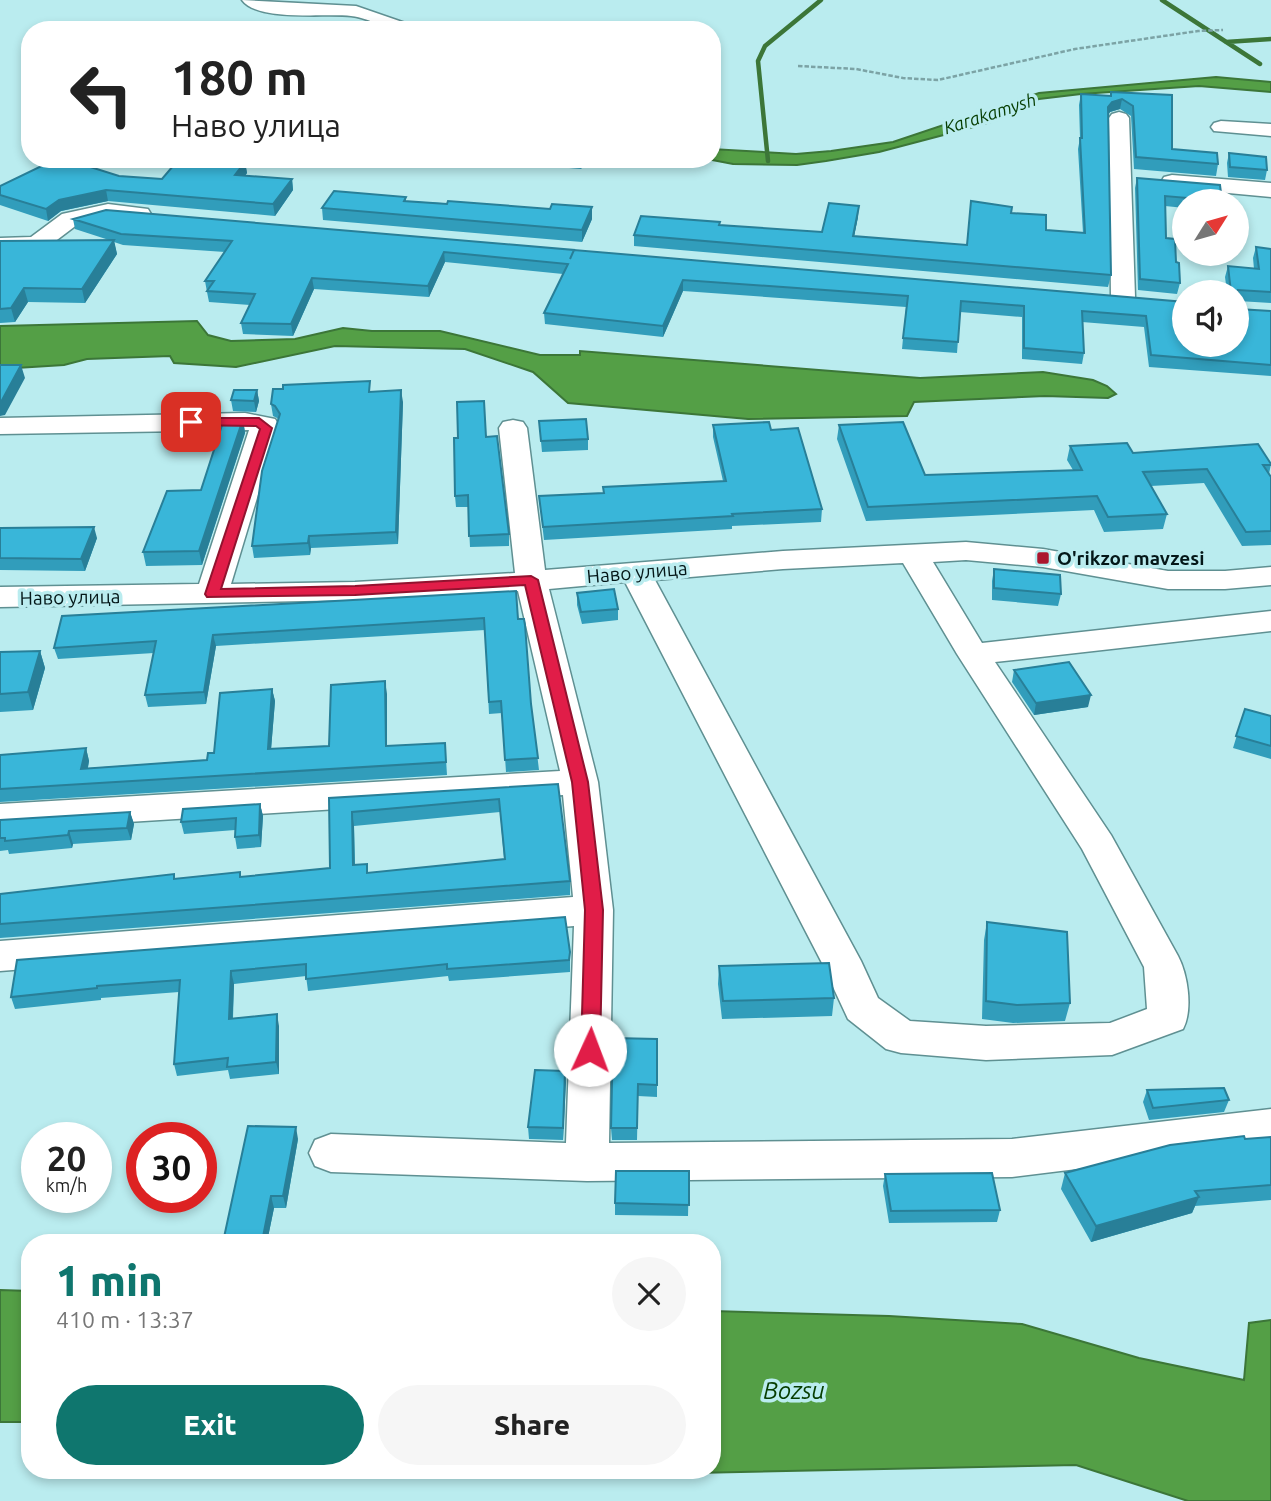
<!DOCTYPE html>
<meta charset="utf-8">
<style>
body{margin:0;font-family:Ubuntu,sans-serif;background:#f6f6f6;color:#222;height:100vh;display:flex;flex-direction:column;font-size:26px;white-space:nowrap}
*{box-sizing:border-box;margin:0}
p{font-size:23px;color:#767676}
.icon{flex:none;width:38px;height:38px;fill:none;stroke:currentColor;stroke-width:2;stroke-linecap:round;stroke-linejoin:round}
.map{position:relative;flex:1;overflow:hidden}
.details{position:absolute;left:21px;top:1234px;width:700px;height:245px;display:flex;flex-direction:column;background:#fff;border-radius:28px;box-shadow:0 4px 10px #0003}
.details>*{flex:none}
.hud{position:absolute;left:21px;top:21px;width:700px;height:147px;border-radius:28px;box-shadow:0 4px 10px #0003;background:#fff;color:#222;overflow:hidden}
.needle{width:46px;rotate:53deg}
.tools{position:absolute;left:1172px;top:189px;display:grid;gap:14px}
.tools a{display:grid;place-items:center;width:77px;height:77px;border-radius:50%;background:#fff;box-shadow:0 4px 10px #0003;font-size:35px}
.speed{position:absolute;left:21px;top:1122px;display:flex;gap:14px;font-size:35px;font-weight:700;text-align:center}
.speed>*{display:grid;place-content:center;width:91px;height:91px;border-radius:50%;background:#fff;box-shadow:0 4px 10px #0003;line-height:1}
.speed small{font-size:18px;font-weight:400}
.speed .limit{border:10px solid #d22;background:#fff;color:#111}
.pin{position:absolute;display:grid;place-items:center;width:60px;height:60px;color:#fff;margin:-30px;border-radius:14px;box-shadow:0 4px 10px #0006}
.me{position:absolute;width:77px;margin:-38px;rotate:2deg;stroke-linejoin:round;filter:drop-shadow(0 0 5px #0008)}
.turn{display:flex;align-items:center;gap:24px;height:147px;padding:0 35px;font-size:32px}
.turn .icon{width:91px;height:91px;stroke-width:2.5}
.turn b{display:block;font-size:49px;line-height:60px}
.round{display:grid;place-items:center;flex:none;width:74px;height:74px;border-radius:37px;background:#f6f6f6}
.head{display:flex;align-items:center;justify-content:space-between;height:119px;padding:0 35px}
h1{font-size:42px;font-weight:800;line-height:52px;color:#0f766e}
.action{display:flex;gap:14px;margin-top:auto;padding:14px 35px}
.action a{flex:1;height:80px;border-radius:42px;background:#0f766e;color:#fff;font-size:28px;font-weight:800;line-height:80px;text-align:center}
.action a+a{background:#f6f6f6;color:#222}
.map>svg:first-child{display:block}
.water{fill:#549f46;stroke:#3c7638;stroke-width:2}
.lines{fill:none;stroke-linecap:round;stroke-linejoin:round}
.stream{stroke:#3c7638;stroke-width:4.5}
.minor-casing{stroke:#5f9092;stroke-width:3}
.path{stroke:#7ca3a5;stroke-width:2.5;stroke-dasharray:4.5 2;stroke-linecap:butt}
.minor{fill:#fff;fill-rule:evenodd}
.wall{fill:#319dbb;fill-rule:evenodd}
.shaded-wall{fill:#287f98}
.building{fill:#39b6d9;stroke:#287f98;stroke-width:2;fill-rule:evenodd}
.route{fill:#e11d48;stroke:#92132f;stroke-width:2}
.poi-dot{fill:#ab162e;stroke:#baecef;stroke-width:2.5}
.labels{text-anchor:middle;stroke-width:7;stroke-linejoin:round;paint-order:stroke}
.far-water-label{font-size:18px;font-style:italic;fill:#063d00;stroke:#baecef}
.poi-label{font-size:19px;font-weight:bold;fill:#041718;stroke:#baecef;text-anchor:start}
.street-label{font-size:19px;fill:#041718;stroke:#baecef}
.near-water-label{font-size:24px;font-style:italic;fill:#063d00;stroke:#baecef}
</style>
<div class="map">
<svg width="1271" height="1501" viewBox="0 0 1271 1501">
<rect width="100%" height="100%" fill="#baecef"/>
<path class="water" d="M1216 77 1271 82V92L1199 86 1081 94 1039 99 1023 104 997 120 974 127 879 152 826 161 797 165 733 164 707 159H712V149L796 154 831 151 893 142 1039 93Z
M197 321 208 335 231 341 295 339 343 328 372 331H440L540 355H580V351L920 378 1043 372 1093 380 1107 386 1116 394 1108 398 1045 396 914 402 907 416 748 419 568 403 533 372 465 349 335 346 236 367 174 363 170 356 87 359 64 365 0 369V326Z
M0 1290 30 1291V1422H0Z
M712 1311 889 1316 1022 1324 1139 1358 1244 1380 1249 1323 1271 1320V1501H1188L1076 1465 647 1474 594 1470H712Z"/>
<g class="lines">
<path class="stream" d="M1162 0 1260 64
M1226 42 1271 39
M768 161 758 61 765 46 821 0"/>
<g class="minor-casing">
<path id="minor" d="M242 0 356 6 411 25 413 29C387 33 375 19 351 16 325 13 258 22 242 0Z
M1119 112 1126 114 1129 118 1135 297 1132 302 1123 304 1114 302 1111 297 1109 118 1112 114Z
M1221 121 1271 124V136L1214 131 1211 127 1214 123Z
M1172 175 1271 183V197L1164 187 1161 182 1164 177Z
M108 204 148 209 151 214 148 219 140 221 108 218 91 221 78 224 45 249 0 252V238L31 237 62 214Z
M245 413 275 419 279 425 231 584 355 582 515 573 499 428 503 422 513 420 523 422 527 428 545 570 783 551 966 542 1043 549 1168 571H1225L1271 567V585L1225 589H1168L1043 567 966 560 933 562 982 643 1271 611V631L995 662 1111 835 1178 956C1188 975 1193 1010 1183 1029L1112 1055 986 1060 901 1053 886 1049 848 1019 821 961 625 582 549 589 598 782 613 910 609 1143 1012 1139 1271 1109V1145L1012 1177 587 1181 331 1172 315 1166 309 1153 315 1140 331 1134 566 1143 574 926 0 971V941L573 897 563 795 0 830V804L560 771 518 591 355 600 0 607V587L199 584 249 430 0 434V418ZM903 563 957 654 1082 849 1144 967 1147 1009 1110 1023 986 1026 910 1021 878 998 861 961 655 580 783 569Z"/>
</g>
<path class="path" d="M798 66 856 69 903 78 938 80 1075 49 1198 31 1223 30"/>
<use href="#minor" class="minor"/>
</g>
<path class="wall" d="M1111 92 1172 95V149L1218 164 1216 176 1134 169 1131 116 1120 109 1110 112 1108 115 1111 275 1108 287 634 246V235L720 222V226L822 232 858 217 854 236 967 245 1011 213 1046 230 1083 233 1078 149 1080 138 1079 105 1081 94 1110 96Z
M1229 153 1267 170 1265 180 1228 177 1227 163Z
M533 159H586L581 169 533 165Z
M245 162 247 173 245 176 292 179 293 190 275 216 108 201 61 211 48 221 0 205V186L119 176 162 179Z
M1137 178 1222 201H1185V208L1165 206 1166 238 1180 283 1177 294 1138 290 1135 188Z
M406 197V201L550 209 592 219 582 242 323 220 322 208Z
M73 219 1185 302 1237 345V292H1227L1225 277 1228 266 1254 269 1253 258 1256 247 1271 249V303L1238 301V309L1271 311V376L1149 367 1144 327 1082 322 1084 353 1082 364 1022 359V317L960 312 957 353 902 349 906 307 683 291 663 337 545 324 544 313 563 274 445 262 429 297 314 289 293 336 243 334 241 323 250 305 209 302 207 292 205 281 225 252 123 245 114 242 117 254 85 303 28 302 15 322 0 323V241L109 240 75 229Z
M257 390 259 401 256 412 233 411 231 400Z
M371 392 403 402 398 544 311 548 310 555 254 558 252 546 278 419 277 418 273 416 271 404Z
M243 419 245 433 202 565 146 566 143 552 201 490Z
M539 421 588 439V450L542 452Z
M713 425 771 430 822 509 821 522 732 526V529L544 540 539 496 603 493V487L723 481 713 437Z
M839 425 925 475 1073 470 1067 460 1070 446 1133 453 1271 464 1269 474 1271 477V545L1242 546 1204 483 1151 486 1167 514 1163 529 1104 532 1094 510 866 521 837 439Z
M486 437 509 534V546L470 547 468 507H456L455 496Z
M0 528 97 538 85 571 0 570Z
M994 569 1061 594 1058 606 992 600V581Z
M516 591 518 619 531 704 539 770 506 772 502 713 489 714 485 630 216 646 206 704 148 707 145 695 154 653 58 659 54 648Z
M577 593 618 609V620L582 624 577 605Z
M40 651 45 668 33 710 0 712V652Z
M1014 670 1088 707 1034 715 1012 682Z
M272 689 275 701 271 749 329 746 387 694V746L445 743 447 775 0 802V755L86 748 89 761 88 768 207 760Z
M1245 709 1271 716V759L1233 748Z
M558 784 570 881V895L0 938V894L175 878 241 877 330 868 329 798ZM500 812 504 859 368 873 355 865 354 826Z
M260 804 263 816 261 847 237 849 235 837V830L184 834 181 822Z
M130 812 134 824 131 840 73 844 72 848 9 854 8 850 0 851V820Z
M987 922 1070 1003 1065 1021 1013 1023 982 1019 984 940Z
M570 952V972L449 981 448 976 308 991 306 976 234 984 233 1018 279 1026V1074L230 1079 228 1070 177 1076 174 1064 179 992 101 998V1000L15 1009 11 997 17 960Z
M719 966 834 998 832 1016 722 1019 718 984Z
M657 1039V1097L638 1096 637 1140H612L611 1128Z
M565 1071 563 1140 529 1139 528 1127Z
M1147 1090 1229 1100 1224 1112 1149 1120 1143 1102Z
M1271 1137V1200L1195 1206 1192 1213 1091 1242 1061 1189 1065 1173 1245 1139Z
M298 1139 286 1208H274L267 1242H223Z
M689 1171 688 1216 615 1215V1203Z
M885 1174 1000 1210 997 1222 889 1223 883 1186Z"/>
<path class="shaded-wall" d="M1122 99 1120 109 1110 112 1106 118 1108 107 1112 102Z
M581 159H586L581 169Z
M245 162 247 173 237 186 235 175Z
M292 179 293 190 275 216 273 204Z
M106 190 108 201 61 211 48 221 46 209 59 200Z
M859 206 858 217 852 247 853 236Z
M592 207V219L582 242V230Z
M114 240 117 254 85 303 82 289Z
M444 252 445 262 429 297 428 286Z
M312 278 314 289 293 336 291 324Z
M683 280V291L663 337V326Z
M24 288 28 302 15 322 11 308Z
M21 365 25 378 5 415 0 416V402Z
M257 390 259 401 256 412 254 401Z
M401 390 403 402 398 544 396 532Z
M243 419 245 433 202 565 199 551Z
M94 527 97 538 85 571 81 559Z
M309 536 311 548 310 555 308 543Z
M213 635 216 646 206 704 204 692Z
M40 651 45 668 33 710 28 692Z
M385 681 387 694V758L386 746Z
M272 689 275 701 270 762 268 749Z
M1091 695 1088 707 1034 715 1036 703Z
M86 748 89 761 85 781 81 769Z
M260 804 263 816 261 847 259 835Z
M130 812 134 824 131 840 127 828Z
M352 812 354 826 355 879 353 865Z
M69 831 73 844 72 848 68 835Z
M231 971 234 984 232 1031 229 1019Z
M277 1014 279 1026V1074L276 1062Z
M565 1071 566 1083 563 1140V1128Z
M296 1127 298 1139 286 1208 283 1196Z
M271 1196 274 1208 267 1242H262Z
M1199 1197 1192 1213 1091 1242 1096 1226Z"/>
<path class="building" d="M1111 92 1172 95V149L1217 153 1218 164 1136 157 1133 106 1122 99 1112 102 1108 107 1111 275 634 235 641 216 720 222 719 225 822 232 829 203 859 206 853 236 967 245 971 201 1012 207 1011 213 1046 215V230L1085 233 1080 138H1082L1081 94 1111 96Z
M1229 153 1266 157 1267 170 1230 167Z
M56 159H65L119 176 162 179 179 159H209L245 162 235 175 292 179 273 204 106 190 59 200 46 209 0 195V186Z
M1137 178 1220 185 1222 201 1165 196 1166 238 1175 239 1176 262 1179 263 1180 283 1140 279Z
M334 191 406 197 404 201 447 204 448 201 550 209 552 204 592 207 582 230 322 208Z
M106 210 574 250 570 259 574 250 1185 302V345H1237V292H1231L1228 266 1259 269 1256 247 1271 249V292L1238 290V309L1271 311V365L1151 355 1146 316 1082 311 1084 353 1024 348V306L961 301 958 342 903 338 908 296 683 280 663 326 544 313 568 264 444 252 428 286 312 278 291 324 241 323 255 294 207 291 214 281H205L232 241 121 234 73 219Z
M114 240 82 289 24 288 11 308 0 309V241Z
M0 365H21L1 402H0Z
M370 381 369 392 401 390 396 532 309 536 308 543 252 546 262 471 280 414 275 406 271 404 273 389H283V385Z
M234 390H257L254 401 231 400Z
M484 401 486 437 497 436 509 534 469 536 468 495 455 496 454 438H458L457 402Z
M224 419H243L199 551 143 552 167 491 201 490Z
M586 419 588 439 541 441 539 421Z
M769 422 771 430 798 428 822 509 732 514 733 516 543 527 539 496 604 493 603 487 726 481 713 425Z
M903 422 925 475 1082 470 1070 446 1127 443 1133 453 1258 444 1271 464V465H1263L1271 477V531L1246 532 1207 469 1143 472 1167 514 1108 517 1097 496 868 507 839 425Z
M94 527 81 559 0 558V528Z
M994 569 1060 575 1061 594 994 588Z
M614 589 618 609 581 612 577 593Z
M516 591 518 619H524L525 625 531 704 538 758 505 760 501 701 489 702 484 618 213 635 204 692 145 695 156 641 54 648 62 616Z
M40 651 28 692 0 694V652Z
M1069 662 1091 695 1036 703 1014 670Z
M385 681 386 746 445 743 446 762 0 789V755L86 748 81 769 207 760 208 753H214L220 693 272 689 268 749 329 746 331 685Z
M1245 709 1271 716V746L1236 736Z
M558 784 570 881 0 924V894L174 874V879L240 872V877L330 868 329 798ZM499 799 505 859 367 873V864L353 865 352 812Z
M260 804 259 835 235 837 236 818 181 822 183 809Z
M130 812 127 828 69 831 68 835 5 841V838H0V820Z
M565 917 570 952 569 960 447 969V964L306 979V964L231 971 229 1019 277 1014 276 1062 227 1067 228 1058 174 1064 180 980 97 986V988L11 997 17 960Z
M987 922 1067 932 1070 1003 1017 1005 986 1001Z
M829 963 834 998 723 1001 719 966Z
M613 1038 657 1039V1085L638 1084 637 1128H611Z
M535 1070 565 1071 563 1128 528 1127Z
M1224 1088 1229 1100 1153 1108 1147 1090Z
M248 1126 296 1127 283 1196H271L262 1242H223Z
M1244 1136 1245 1139 1271 1137V1185L1195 1191 1199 1197 1096 1226 1065 1173 1170 1145Z
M616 1171H689V1205L615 1203Z
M992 1173 1000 1210 891 1211 885 1174Z"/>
<path class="route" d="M191 418H259L272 428 221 589 355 586 531 576 538 580 588 782 603 910 600 1050 597 1055 590 1057 584 1055 581 1050 585 910 572 782 525 585 355 595 207 597 205 594 260 429 256 426 186 425 185 422Z"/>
<rect class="poi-dot" x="1036" y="551" width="14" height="14" rx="3.5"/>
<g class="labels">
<g class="far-water-label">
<text transform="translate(990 114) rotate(-18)" y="6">Karakamysh</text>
</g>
<g class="poi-label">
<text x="1057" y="565">O'rikzor mavzesi</text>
</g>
<g class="street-label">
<text transform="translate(637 572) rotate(-5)" y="7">Наво улица</text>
<text transform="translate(70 597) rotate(-1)" y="7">Наво улица</text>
</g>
<g class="near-water-label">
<text x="794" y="1399">Bozsu</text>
</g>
</g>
</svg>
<div class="tools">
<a><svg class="needle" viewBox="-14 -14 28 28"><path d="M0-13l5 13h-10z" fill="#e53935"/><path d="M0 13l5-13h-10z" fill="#767676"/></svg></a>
<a><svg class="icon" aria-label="sound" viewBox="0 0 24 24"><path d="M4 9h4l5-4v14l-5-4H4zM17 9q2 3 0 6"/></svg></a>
</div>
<div class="speed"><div>20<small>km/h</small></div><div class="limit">30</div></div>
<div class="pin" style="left:191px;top:422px;background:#d93025"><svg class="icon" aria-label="arrive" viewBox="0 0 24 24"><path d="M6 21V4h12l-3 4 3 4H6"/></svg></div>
<svg class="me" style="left:590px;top:1050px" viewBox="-20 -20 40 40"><circle r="19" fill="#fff"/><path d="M0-13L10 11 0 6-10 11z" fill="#e11d48"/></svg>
<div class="hud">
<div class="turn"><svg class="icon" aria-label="left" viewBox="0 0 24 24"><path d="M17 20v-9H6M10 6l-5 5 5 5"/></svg><div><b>180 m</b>Наво улица</div></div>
</div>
<section class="details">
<div class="head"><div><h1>1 min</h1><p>410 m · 13:37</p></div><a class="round"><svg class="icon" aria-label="close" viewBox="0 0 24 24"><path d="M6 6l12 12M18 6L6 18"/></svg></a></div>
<div class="action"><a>Exit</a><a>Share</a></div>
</section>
</div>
